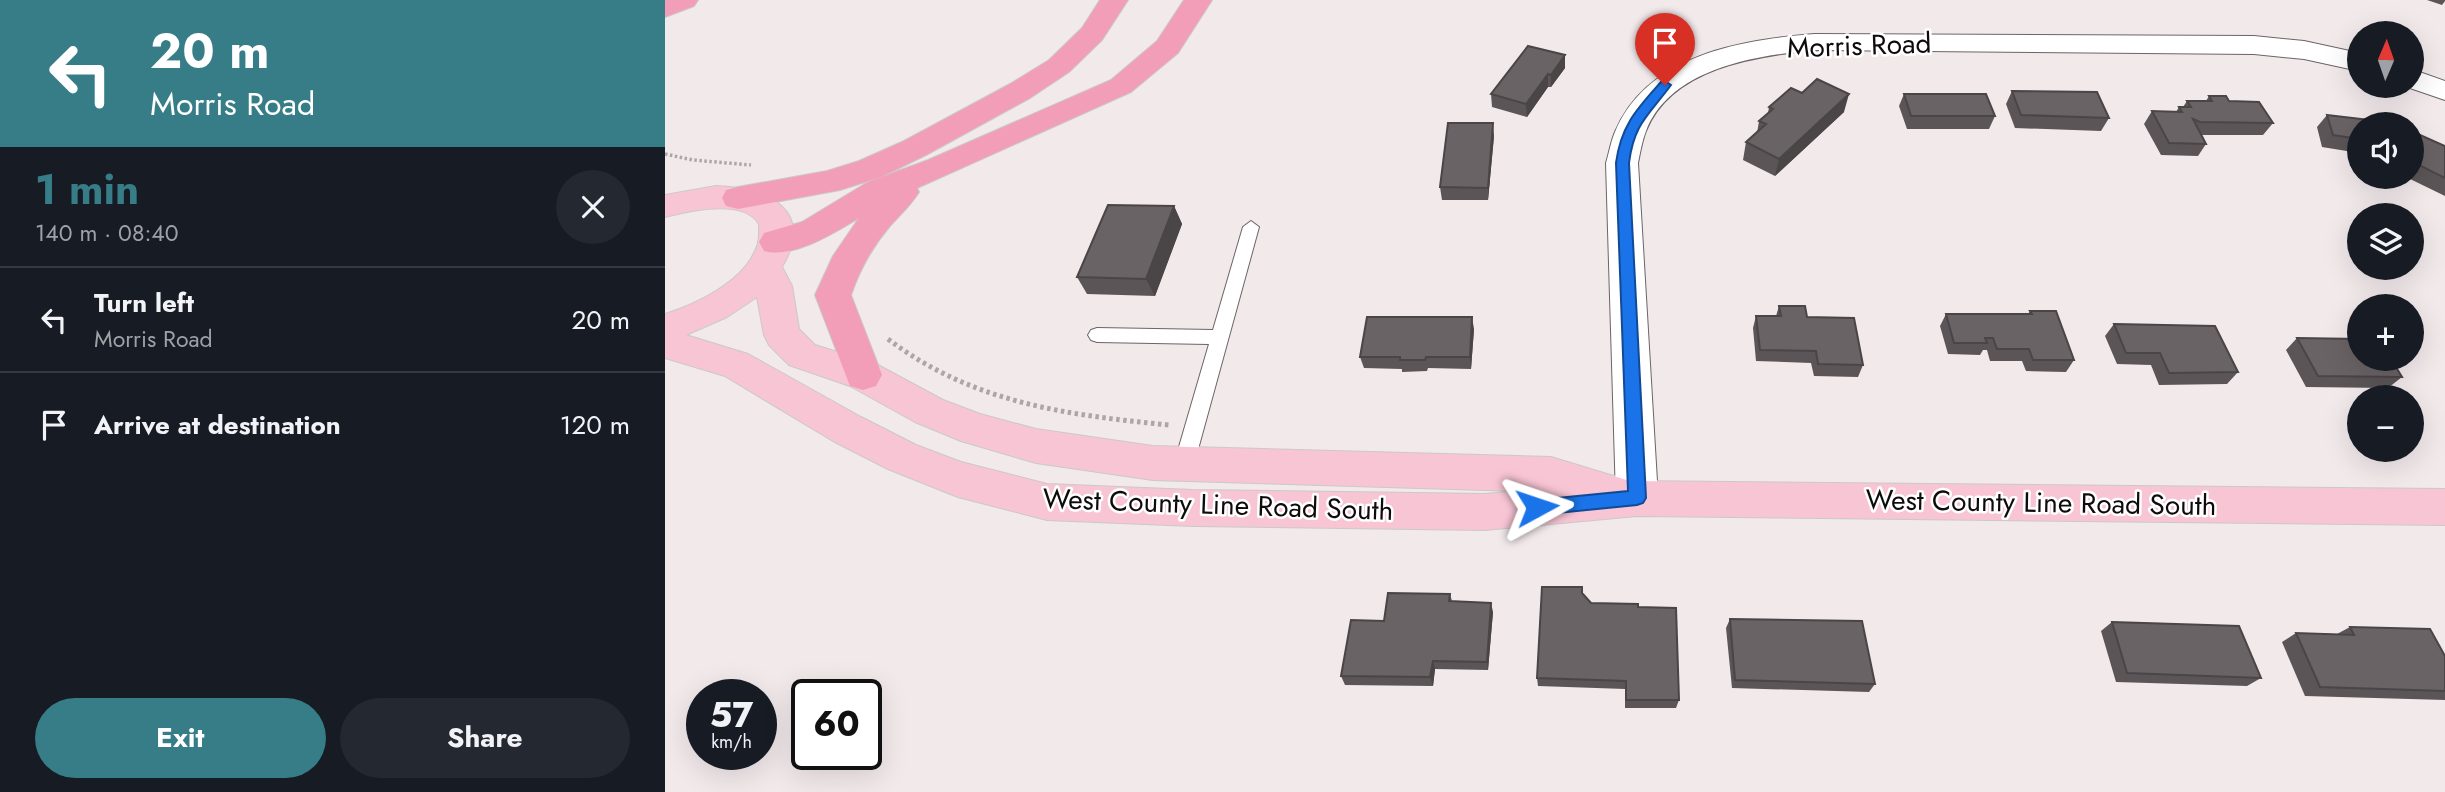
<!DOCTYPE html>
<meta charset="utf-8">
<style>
body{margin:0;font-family:Jost,sans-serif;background:#242831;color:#f1f3f6;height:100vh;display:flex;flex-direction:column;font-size:26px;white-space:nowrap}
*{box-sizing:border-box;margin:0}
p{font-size:23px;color:#9ea1a6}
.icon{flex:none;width:38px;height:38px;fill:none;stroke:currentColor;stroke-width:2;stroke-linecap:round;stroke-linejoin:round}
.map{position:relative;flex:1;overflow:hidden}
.details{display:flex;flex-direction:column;background:#171b24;width:665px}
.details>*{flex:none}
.banner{background:#367d87;color:#fff;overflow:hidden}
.needle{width:46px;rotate:2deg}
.fabs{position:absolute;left:1682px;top:21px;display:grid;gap:14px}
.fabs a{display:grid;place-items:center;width:77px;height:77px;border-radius:50%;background:#171b24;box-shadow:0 7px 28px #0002;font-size:35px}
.speed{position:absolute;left:21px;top:679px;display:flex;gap:14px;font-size:35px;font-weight:700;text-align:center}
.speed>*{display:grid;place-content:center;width:91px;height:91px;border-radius:50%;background:#171b24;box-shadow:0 7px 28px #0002;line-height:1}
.speed small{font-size:18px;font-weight:400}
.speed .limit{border:4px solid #111;border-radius:10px;background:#fff;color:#111}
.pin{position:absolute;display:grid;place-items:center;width:60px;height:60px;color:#fff;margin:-72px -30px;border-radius:50% 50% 50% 0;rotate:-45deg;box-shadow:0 0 7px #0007}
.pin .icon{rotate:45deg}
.me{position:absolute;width:77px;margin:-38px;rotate:85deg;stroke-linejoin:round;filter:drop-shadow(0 0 5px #0008)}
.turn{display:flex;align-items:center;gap:24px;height:147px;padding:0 35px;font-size:32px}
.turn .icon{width:91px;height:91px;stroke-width:2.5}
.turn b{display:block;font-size:49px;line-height:60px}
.round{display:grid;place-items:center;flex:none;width:74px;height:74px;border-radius:37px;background:#242831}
.head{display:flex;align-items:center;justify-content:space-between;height:119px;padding:0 35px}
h1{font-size:42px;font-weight:700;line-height:52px;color:#367d87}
.cta{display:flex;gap:14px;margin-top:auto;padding:14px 35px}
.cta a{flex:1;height:80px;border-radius:42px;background:#367d87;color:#fff;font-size:28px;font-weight:700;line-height:80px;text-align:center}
.cta a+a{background:#242831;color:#f1f3f6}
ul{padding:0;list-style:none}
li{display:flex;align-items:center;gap:21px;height:105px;padding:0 35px;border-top:2px solid #363941}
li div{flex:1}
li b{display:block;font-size:26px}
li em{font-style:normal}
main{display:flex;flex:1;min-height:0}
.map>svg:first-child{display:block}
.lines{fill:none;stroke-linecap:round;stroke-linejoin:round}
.service-casing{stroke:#6c6466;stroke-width:2}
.minor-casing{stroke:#6c6466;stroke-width:2}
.primary-casing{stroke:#cac9ca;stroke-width:2}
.motorway-casing{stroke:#cac9ca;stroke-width:2}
.path-far1{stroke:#ada6a7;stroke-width:3.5;stroke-dasharray:2.5 2.5;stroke-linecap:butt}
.path{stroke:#ada6a7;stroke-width:5;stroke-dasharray:3.5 3.5;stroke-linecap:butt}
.service{fill:#fff;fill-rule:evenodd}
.minor{fill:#fff;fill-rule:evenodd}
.primary{fill:#f8c5d5;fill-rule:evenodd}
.motorway{fill:#f39eb9;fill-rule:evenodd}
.wall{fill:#5b5557}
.shaded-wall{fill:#4a4547}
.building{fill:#6a6365;stroke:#4a4547;stroke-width:2}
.route{fill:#1a73e8;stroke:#114b97;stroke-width:2}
.labels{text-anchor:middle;stroke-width:5;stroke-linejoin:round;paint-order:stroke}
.street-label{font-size:28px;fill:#0e0b0c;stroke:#fff}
</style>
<main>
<section class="details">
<div class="banner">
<div class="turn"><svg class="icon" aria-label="left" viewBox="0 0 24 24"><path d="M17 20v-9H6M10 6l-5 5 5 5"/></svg><div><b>20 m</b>Morris Road</div></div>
</div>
<div class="head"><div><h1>1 min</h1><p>140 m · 08:40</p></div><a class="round"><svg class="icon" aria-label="close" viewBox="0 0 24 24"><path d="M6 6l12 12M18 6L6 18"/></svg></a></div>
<ul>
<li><svg class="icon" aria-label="left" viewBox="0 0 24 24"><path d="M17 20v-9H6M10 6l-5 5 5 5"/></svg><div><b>Turn left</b><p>Morris Road</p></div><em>20 m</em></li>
<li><svg class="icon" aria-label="arrive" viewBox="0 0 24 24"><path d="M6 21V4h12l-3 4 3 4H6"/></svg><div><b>Arrive at destination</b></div><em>120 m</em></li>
</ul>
<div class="cta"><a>Exit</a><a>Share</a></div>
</section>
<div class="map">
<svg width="1780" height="792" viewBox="0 0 1780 792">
<rect width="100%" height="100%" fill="#f2e9eb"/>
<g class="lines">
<g class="service-casing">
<path id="service" d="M586 221 594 227 529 464 526 470 519 473 512 470 509 464 544 344 432 342 426 340 423 335 426 330 432 328 548 330 578 227Z"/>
</g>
<g class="minor-casing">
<path id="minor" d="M1149 34 1589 36 1639 41 1694 53V71L1639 59 1589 54 1149 50C1090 56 1006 68 981 131 977 141 975 153 973 163L993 498 987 511 972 516 957 511 951 498 941 163C944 153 946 141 950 132 982 55 1076 40 1149 34Z
M1746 69 1780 81V100L1739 86H1746Z"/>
</g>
<g class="primary-casing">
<path id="primary" d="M51 186C102 188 151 209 117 267L127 286 134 329 150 345 211 364 278 400 315 414 371 429 488 446 886 457 965 481 1780 489V525L972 516 820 530 528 526 382 520 293 497 223 469 168 441 60 376 0 358V314C31 304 76 283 90 251 95 242 94 233 94 224 79 198 23 211 0 217V195ZM92 297 99 335 104 345 124 365 185 386 250 422 296 441 371 463 488 480 854 491 820 494 528 490 382 484 296 462 251 445 196 417 83 354 21 335 62 317Z"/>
</g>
<g class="motorway-casing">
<path id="motorway" d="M0 0H33L29 6 0 17Z
M435 0H463L437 40 404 72 365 98 261 155 216 177 175 190 73 209 61 206 57 198 61 190 73 187 162 171 194 161 239 141 345 84 384 60 417 28Z
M519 0H547L513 53 466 92 252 188 254 192C246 205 235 215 225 226 207 247 195 269 186 295L217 375 211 386 198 390 185 386 150 295 168 256 194 218C169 233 128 259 99 251L94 242 99 233 137 222 203 182 263 160 446 80 492 41Z"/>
</g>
<path class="path-far1" d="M0 154 28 160 86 165"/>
<path class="path" d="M223 339C307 403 402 415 504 425"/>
<use href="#service" class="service"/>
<use href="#minor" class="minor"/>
<use href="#primary" class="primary"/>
<use href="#motorway" class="motorway"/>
</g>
<path class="wall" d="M1762 0H1780V1L1777 5Z
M900 55V68L886 87H883L862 117 827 107 826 94Z
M1347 91 1444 118 1436 131 1350 128 1341 104Z
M1239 94 1330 116 1324 129H1242L1234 106Z
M1544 96 1564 101 1608 123 1598 135H1536L1541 144 1533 156 1496 155 1479 124 1487 111 1511 112 1514 107H1518L1522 101H1541Z
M1104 107 1179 112 1110 176 1078 160 1081 142 1092 133 1094 121 1103 113Z
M1662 115 1694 124V153L1657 147 1652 127Z
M1746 131 1780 146V196L1741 177H1746Z
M829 136 823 200H777L775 187Z
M509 206 517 224 490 296 422 294 412 277Z
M1114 306 1142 317 1198 365 1193 377 1149 376 1146 363 1091 361 1088 328 1091 316H1111Z
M1365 311 1409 360 1401 372 1361 371 1357 361H1325L1322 350H1318L1315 355 1283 354 1275 326 1281 314H1363Z
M1449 324 1573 372 1562 384 1494 385 1486 365 1452 364 1440 336Z
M809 329 806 369 763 368 762 371 737 372V369L699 368 695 357Z
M1632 338 1737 377 1723 388 1641 387 1621 350Z
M917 593 926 603 973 607 1014 700 1011 708H960V689L873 686 872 678Z
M785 594 787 601 828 612 823 670 770 669 768 686 680 685 676 676 719 621Z
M1065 619 1210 684 1204 692 1067 688 1061 628Z
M1447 622 1596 678 1582 686 1451 682 1436 631Z
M1685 627 1780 656V700L1640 696 1617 642 1631 633 1672 634Z"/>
<path class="shaded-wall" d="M900 55V68L886 87V75Z
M883 74V87L862 117 861 104Z
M1184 94 1179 112 1110 176 1114 159Z
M828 123 829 136 823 200V188Z
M509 206 517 224 490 296 481 279Z
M807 317 809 329 806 369 805 357Z
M826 603 828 612 823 670 822 662Z
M768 661 770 669 768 686 765 677Z"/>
<path class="building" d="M863 46 900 55 886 75 883 74 861 104 826 94Z
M1152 79 1184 94 1114 159 1081 142 1101 124 1094 121 1108 109 1104 107 1126 88 1137 93Z
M1347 91 1432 92 1444 118 1356 115Z
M1239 94H1321L1330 116H1246Z
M1544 96H1561L1564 101 1594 102 1608 123 1535 122 1528 119 1541 144 1504 143 1487 111 1517 112 1514 107H1526L1522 101H1547Z
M1662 115 1713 121 1716 118 1731 124H1694V139L1668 135Z
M783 123H828L823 188 775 187Z
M1746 131 1780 146V178L1746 161Z
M443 205 509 206 481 279 412 277Z
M1114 306H1140L1142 317 1189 318 1198 365 1153 364 1151 351 1095 350 1091 316H1116Z
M1365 311H1391L1409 360H1368L1364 349H1332L1328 338H1320L1322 343H1289L1281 314H1367Z
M702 317H807L805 357H761L760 360H735V357H695Z
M1449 324 1550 326 1573 372 1504 373 1495 353H1461Z
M1632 338 1694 339V359H1726L1737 377 1653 376Z
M877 587H917V593L926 603 973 604V607L1011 608 1014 700H961V681L872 678Z
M723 593 785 594 784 601 826 603 822 662 768 661 765 677 676 676 686 620 719 621Z
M1065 619 1197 621 1210 684 1070 680Z
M1447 622 1574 626 1596 678 1462 673Z
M1685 627 1765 629 1780 656V691L1655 687 1631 633 1689 635Z"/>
<path class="route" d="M1000 81 1006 85C984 115 969 123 964 163L981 498 978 503 972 505 872 515 865 513 863 507 865 502 872 500 963 491 951 163C956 125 972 109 996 82Z"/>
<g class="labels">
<g class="street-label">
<text transform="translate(1194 45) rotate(-2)" y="10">Morris Road</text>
<text transform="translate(1376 502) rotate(1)" y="10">West County Line Road South</text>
<text transform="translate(553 504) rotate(2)" y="10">West County Line Road South</text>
</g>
</g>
</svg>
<div class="fabs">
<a><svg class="needle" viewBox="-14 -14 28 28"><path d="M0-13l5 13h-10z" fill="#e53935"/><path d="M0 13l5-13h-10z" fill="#9ea1a6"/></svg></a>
<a><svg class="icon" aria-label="sound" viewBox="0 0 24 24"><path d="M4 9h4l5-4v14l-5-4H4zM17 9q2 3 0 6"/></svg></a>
<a><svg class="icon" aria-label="layers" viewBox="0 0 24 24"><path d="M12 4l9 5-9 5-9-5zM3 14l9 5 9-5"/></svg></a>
<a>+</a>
<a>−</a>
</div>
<div class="speed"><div>57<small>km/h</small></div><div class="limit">60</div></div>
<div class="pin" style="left:1000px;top:85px;background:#d93025"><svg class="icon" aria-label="arrive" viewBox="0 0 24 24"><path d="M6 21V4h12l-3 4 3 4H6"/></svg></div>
<svg class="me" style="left:872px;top:507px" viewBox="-20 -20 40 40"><path d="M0-17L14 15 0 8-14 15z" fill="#1a73e8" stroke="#fff" stroke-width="4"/></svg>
</div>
</main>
